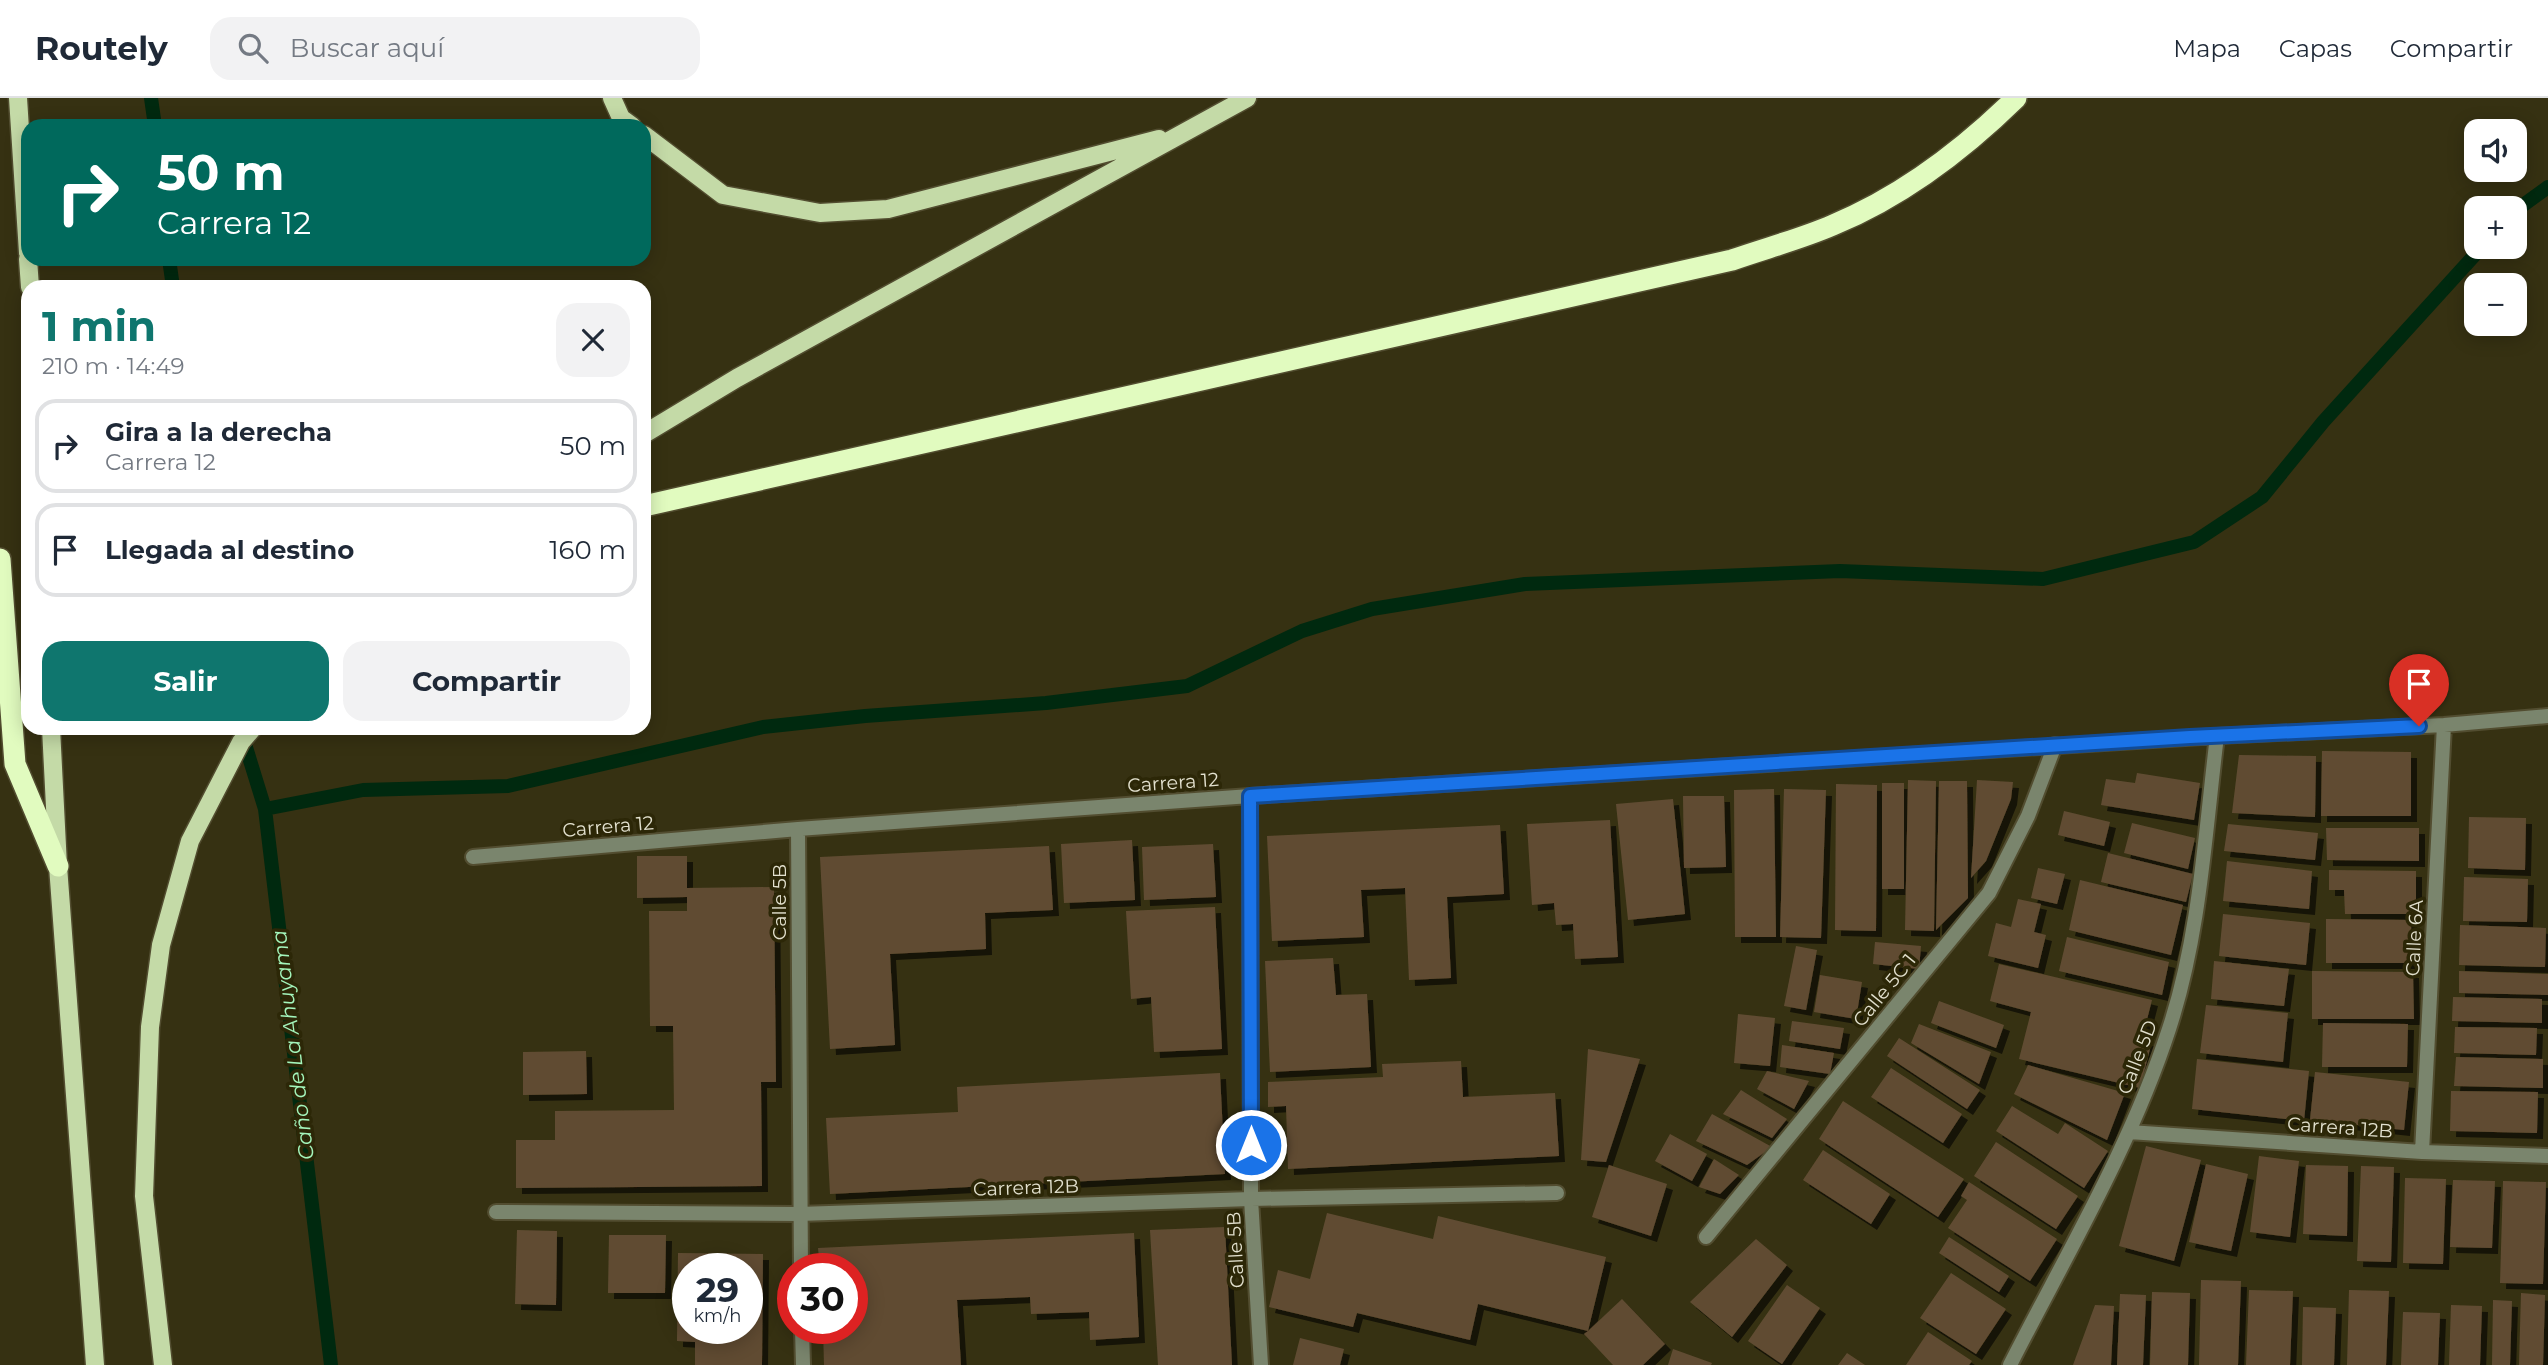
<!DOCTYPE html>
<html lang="es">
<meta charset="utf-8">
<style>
body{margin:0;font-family:Montserrat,sans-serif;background:#f2f2f3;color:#1f2937;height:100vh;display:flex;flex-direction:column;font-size:26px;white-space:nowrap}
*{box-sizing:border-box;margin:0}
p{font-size:23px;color:#747a83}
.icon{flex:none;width:38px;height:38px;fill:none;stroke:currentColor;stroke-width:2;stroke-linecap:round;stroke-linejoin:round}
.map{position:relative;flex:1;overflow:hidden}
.side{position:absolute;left:21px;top:182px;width:630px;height:455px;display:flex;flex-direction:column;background:#fff;border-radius:21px;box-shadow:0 4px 18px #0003}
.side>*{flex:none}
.banner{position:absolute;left:21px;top:21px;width:630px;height:147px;border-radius:21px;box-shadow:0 4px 18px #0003;background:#00695c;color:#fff;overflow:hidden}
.fabs{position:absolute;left:2464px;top:21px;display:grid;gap:14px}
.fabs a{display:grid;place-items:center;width:63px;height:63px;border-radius:14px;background:#fff;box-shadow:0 4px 18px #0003;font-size:35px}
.speed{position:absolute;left:672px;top:1155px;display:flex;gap:14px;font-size:35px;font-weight:700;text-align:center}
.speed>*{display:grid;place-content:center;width:91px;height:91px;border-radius:50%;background:#fff;box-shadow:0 4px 18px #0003;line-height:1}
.speed small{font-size:18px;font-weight:400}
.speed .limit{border:10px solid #d22;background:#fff;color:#111}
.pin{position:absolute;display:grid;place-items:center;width:60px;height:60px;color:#fff;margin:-72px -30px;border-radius:50% 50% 50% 0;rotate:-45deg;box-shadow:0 0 7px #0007}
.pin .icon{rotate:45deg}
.me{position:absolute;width:77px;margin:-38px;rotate:0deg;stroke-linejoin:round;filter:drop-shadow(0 0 5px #0008)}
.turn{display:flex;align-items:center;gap:24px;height:147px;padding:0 21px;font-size:32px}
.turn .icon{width:91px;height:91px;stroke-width:2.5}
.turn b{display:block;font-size:49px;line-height:60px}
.round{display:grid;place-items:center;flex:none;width:74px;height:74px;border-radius:21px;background:#f2f2f3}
.overview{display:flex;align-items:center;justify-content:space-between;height:119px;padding:0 21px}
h1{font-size:42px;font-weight:700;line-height:52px;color:#0f766e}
.primary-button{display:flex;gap:14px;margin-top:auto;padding:14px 21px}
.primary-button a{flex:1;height:80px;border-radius:21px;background:#0f766e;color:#fff;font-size:28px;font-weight:700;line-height:80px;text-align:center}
.primary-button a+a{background:#f2f2f3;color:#1f2937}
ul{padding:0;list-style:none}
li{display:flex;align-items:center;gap:21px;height:94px;margin:0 14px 10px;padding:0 7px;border:4px solid #e0e1e3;border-radius:21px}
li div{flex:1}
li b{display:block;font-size:26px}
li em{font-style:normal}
header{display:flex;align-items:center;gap:42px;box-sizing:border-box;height:98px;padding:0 35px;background:#fff;border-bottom:2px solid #e0e1e3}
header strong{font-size:33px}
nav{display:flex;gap:38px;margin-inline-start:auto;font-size:24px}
.search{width:490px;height:63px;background:#f2f2f3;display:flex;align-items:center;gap:18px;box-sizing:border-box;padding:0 24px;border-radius:21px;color:#747a83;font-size:26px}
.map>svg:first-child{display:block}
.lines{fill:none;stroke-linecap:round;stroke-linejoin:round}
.stream{stroke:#00290f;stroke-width:14}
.building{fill:#604c32;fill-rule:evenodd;filter:url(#shadow)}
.street-casing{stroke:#524d30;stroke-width:18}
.primary-casing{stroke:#524d30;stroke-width:21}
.highway-casing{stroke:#524d30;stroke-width:24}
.street{stroke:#7a856d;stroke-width:14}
.primary{stroke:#c4daa7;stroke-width:18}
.highway{stroke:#e1fbbf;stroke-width:21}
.route-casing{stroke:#114b97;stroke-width:18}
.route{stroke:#1a73e8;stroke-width:12}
.labels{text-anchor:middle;stroke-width:7;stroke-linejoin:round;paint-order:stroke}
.street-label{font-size:19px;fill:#e2e0ce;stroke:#2c2707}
.water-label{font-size:21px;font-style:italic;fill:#a4f6bc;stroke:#2c2707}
</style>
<header>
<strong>Routely</strong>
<div class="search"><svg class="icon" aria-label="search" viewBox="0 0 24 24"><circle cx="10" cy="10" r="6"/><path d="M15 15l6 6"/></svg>Buscar aquí</div>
<nav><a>Mapa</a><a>Capas</a><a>Compartir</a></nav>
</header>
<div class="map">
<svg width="2548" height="1267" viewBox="0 0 2548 1267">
<defs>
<filter id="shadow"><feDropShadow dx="6" dy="6" stdDeviation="0" flood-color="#0009"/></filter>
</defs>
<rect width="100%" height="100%" fill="#363112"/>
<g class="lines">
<path class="stream" d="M151 0 155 28
M2515 113 2548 89
M169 161 173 189
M240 630 265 711 331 1267
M265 711 363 692 508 688 763 629 865 618 1046 605 1187 588 1302 533 1372 511 1525 486 1840 473 2043 481 2194 444 2262 399 2323 324 2482 149"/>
</g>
<path class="building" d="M2322 653 2411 654V718H2321Z
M2239 657 2316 658 2315 719 2232 715Z
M2137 675 2200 685 2194 722 2101 707 2106 681 2135 685Z
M1908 682 1936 683 1934 833 1905 832Z
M1977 682 2013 684 2011 701 1986 763 1971 780Z
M1939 683H1967L1968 800 1936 832Z
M1882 685H1904V791H1882Z
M1836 686 1877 687 1876 833 1835 832Z
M1774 691 1776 839H1735L1734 692Z
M1784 691 1826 692 1821 840 1780 839Z
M1683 698H1724L1726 769 1684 770Z
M1673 701 1685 816 1628 822 1616 706Z
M2064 713 2110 724 2104 748 2058 737Z
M2469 719 2526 720 2525 772 2468 770Z
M1610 722 1618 859 1575 861 1573 826 1556 827 1554 805 1532 807 1527 726Z
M2132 725 2195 740 2188 771 2124 755Z
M2228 726 2318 735 2315 762 2224 753Z
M1500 727 1504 796 1447 799 1451 880 1409 882 1405 790 1361 792 1364 839 1272 843 1267 738Z
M2326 730H2419V763L2327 762Z
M1132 742 1135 802 1064 805 1061 746Z
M1213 746 1216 799 1144 802 1142 749Z
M1049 748 1053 812 985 815 986 851 890 856 895 947 830 951 820 759Z
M2108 755 2193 776 2186 804 2101 784Z
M637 758H687V790L774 789 776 984H761L762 1088 516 1090V1042H555V1013L674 1012 673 928H650L649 813H687V799L637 800Z
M2227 763 2312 773 2309 811 2223 803Z
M2038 770 2065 776 2057 806 2031 800Z
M2329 772 2416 773V816H2345L2344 792H2329Z
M2464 779 2528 781 2527 824 2463 823Z
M2080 782 2183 807 2171 857 2069 832Z
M2018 801 2041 806 2034 834 2046 837 2038 870 1988 858 1996 825 2011 829Z
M1215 809 1222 951 1154 954 1151 899 1131 901 1126 813Z
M2223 816 2310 825 2306 867 2219 858Z
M2326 821 2411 822 2412 865H2326Z
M2460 827 2546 830 2545 869 2459 867Z
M2067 839 2169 864 2162 897 2059 873Z
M1875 844 1921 848 1919 871 1873 866Z
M1796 848 1817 852 1806 912 1784 908Z
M1333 860 1336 897 1367 896 1371 969 1270 974 1265 863Z
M2214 863 2289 871 2284 908 2211 901Z
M1999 866 2152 902 2142 941 2152 943 2140 990 2019 961 2031 914 1990 903Z
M2312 873 2413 874 2414 921H2312Z
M2459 873 2548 876V897L2459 895Z
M1820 877 1862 884 1856 921 1814 914Z
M2453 899 2542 901V925L2452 923Z
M1939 903 2004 927 1996 950 1931 925Z
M2206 907 2288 915 2283 964 2200 955Z
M1738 916 1775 920 1770 968 1734 965Z
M1792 923 1844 930 1840 951 1789 943Z
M2323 925 2408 926 2407 969H2322Z
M1919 926 1991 954 1979 986 1911 945Z
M2455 929 2537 930 2536 957 2454 955Z
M1899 940 1980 992 1967 1011 1887 958Z
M1782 947 1834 955 1830 976 1780 969Z
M1588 951 1640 961 1606 1064 1581 1062Z
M586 953 587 996 523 997V954Z
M2456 959 2543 961V990L2454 988Z
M2197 961 2309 973 2304 1023 2192 1011Z
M1461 963 1463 999 1555 995 1559 1058 1288 1071 1286 1008 1268 1009V984L1383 979 1382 966Z
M2028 967 2125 995 2107 1042 2014 996Z
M1891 970 1962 1016 1943 1045 1871 999Z
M1767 973 1809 983 1794 1011 1757 991Z
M2315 974 2409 984 2404 1032 2310 1022Z
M1220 975 1225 1076 830 1096 826 1020 958 1014 957 989Z
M1741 992 1787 1021 1772 1040 1723 1016Z
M2451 993 2538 994 2537 1035 2450 1033Z
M1843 1003 1964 1081 1938 1119 1819 1041Z
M2012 1008 2058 1036 2065 1025 2108 1053 2084 1090 1996 1033Z
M1712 1016 1772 1049 1747 1067 1696 1043Z
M1670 1036 1707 1056 1692 1083 1655 1063Z
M1996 1044 2078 1098 2056 1131 1974 1078Z
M2146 1048 2201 1062 2174 1163 2119 1148Z
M1823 1052 1890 1096 1871 1126 1803 1082Z
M2259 1058 2299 1063 2290 1139 2250 1134Z
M1714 1061 1739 1077 1720 1096 1699 1089Z
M2206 1066 2248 1076 2231 1153 2189 1144Z
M1609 1067 1667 1086 1651 1138 1592 1119Z
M2306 1067 2348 1068 2347 1138 2303 1136Z
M2361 1068 2394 1069 2391 1164 2357 1163Z
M2405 1080 2446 1081 2443 1166 2403 1165Z
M2453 1082 2495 1083 2492 1150 2450 1149Z
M2503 1083 2546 1084 2543 1186 2500 1185Z
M1969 1084 2057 1141 2030 1183 1948 1130 1967 1102 1961 1098Z
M1327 1115 1433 1141 1438 1118 1606 1159 1588 1233 1622 1201 1665 1246 1643 1267H1613L1584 1236 1588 1233 1478 1206 1470 1242 1357 1215 1353 1229 1269 1209 1278 1172 1310 1181Z
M1225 1129 1232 1267H1158L1150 1132Z
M517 1132 557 1133 556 1207 515 1206Z
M1134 1135 1139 1239 1090 1242 1089 1214 1031 1216 1030 1199 957 1202 961 1267H824L823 1230H852V1171H820L818 1150Z
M609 1137H666L665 1195H608Z
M1949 1139 2009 1178 1999 1194 1939 1155Z
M1756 1141 1787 1167 1732 1239 1690 1204Z
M678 1155 763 1156 762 1267H695V1244L677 1243ZM688 1171H747V1230H688Z
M1951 1175 2006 1211 1976 1256 1920 1220Z
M2201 1182 2241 1183 2238 1267H2199Z
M1787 1187 1820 1210 1782 1266 1748 1243Z
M2249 1192 2293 1193 2290 1267H2246Z
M2349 1192 2389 1193 2386 1267H2347Z
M2152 1194 2190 1195 2188 1267H2150Z
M2521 1195 2545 1197 2543 1267H2519Z
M2120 1196 2146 1197 2143 1267H2117Z
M2493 1202 2512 1203 2510 1267H2492Z
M2095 1207 2114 1208 2111 1267H2073Z
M2451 1207 2482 1208 2480 1267H2449Z
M2303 1209 2336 1210 2334 1267H2302Z
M2403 1214 2440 1215 2438 1267H2401Z
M1928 1234 1972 1263 1969 1267H1906Z
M1300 1240 1344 1251 1340 1267H1293Z
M1673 1251 1712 1265 1711 1267H1668Z
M1847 1255 1865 1267H1838Z"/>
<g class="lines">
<g class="street-casing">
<path id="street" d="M1250 698 1251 1101 1261 1267
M798 731 801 1171
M473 759 798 731 1250 698 2217 638 2444 627 2548 618
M2129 1034 2422 1054 2548 1058
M2422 1054 2444 627
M496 1114 799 1116 1251 1101 1557 1095
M1706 1139 1989 795 2028 718 2055 647
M802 1230 803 1267
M2010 1267C2066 1157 2131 1048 2169 931 2200 837 2205 735 2217 638"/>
</g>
<g class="primary-casing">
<path id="primary" d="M18 0 28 155
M612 0 621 20 632 28
M644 37 723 97 820 115 888 111 1159 41
M28 161 30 189
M644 336 737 280 1247 0
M51 630 58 768 95 1267
M163 1267 144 1098 150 929 161 847 190 743 241 644 253 630"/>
</g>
<g class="highway-casing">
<path id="highway" d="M644 408 1732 162C1766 150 1801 141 1833 127 1903 98 1963 52 2016 0
M0 461 15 666 58 768"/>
</g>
<use href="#street" class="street"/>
<use href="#primary" class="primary"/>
<use href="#highway" class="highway"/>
</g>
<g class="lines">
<g class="route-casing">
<path id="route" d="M1251 1047 1250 698 2190 639 2419 628"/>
</g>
<use href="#route" class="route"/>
</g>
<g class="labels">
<g class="street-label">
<text transform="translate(1173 684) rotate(-4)" y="7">Carrera 12</text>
<text transform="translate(608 728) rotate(-5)" y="7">Carrera 12</text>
<text transform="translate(779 804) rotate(-90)" y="7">Calle 5B</text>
<text transform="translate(2414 840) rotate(-87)" y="7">Calle 6A</text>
<text transform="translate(1884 892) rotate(-51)" y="7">Calle 5C 1</text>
<text transform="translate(2137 959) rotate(-69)" y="7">Calle 5D</text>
<text transform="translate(2340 1029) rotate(4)" y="7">Carrera 12B</text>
<text transform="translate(1026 1089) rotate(-2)" y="7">Carrera 12B</text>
<text transform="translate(1235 1152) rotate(-93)" y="7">Calle 5B</text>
</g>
<g class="water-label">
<text transform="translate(293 947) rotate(-97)" y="7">Caño de La Ahuyama</text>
</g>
</g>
</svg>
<div class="fabs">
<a><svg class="icon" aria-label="sound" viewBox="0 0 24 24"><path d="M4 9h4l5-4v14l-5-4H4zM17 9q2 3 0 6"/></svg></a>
<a>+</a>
<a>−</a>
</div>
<div class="speed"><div>29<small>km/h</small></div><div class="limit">30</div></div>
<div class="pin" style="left:2419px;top:628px;background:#d93025"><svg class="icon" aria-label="arrive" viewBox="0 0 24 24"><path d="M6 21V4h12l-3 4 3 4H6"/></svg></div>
<svg class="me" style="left:1251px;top:1047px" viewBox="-20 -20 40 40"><circle r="17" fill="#1a73e8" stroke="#fff" stroke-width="3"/><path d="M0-11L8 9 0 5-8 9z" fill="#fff"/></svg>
<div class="banner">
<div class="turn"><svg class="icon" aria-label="right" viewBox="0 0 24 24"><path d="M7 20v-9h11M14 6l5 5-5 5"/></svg><div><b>50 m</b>Carrera 12</div></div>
</div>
<section class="side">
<div class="overview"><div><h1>1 min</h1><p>210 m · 14:49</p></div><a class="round"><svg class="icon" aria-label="close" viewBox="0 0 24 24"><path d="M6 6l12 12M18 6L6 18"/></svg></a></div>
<ul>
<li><svg class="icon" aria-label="right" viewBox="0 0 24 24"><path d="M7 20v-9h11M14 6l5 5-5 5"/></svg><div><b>Gira a la derecha</b><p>Carrera 12</p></div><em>50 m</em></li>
<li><svg class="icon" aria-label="arrive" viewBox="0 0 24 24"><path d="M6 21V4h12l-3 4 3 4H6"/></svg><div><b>Llegada al destino</b></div><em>160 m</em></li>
</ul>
<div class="primary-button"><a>Salir</a><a>Compartir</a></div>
</section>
</div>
